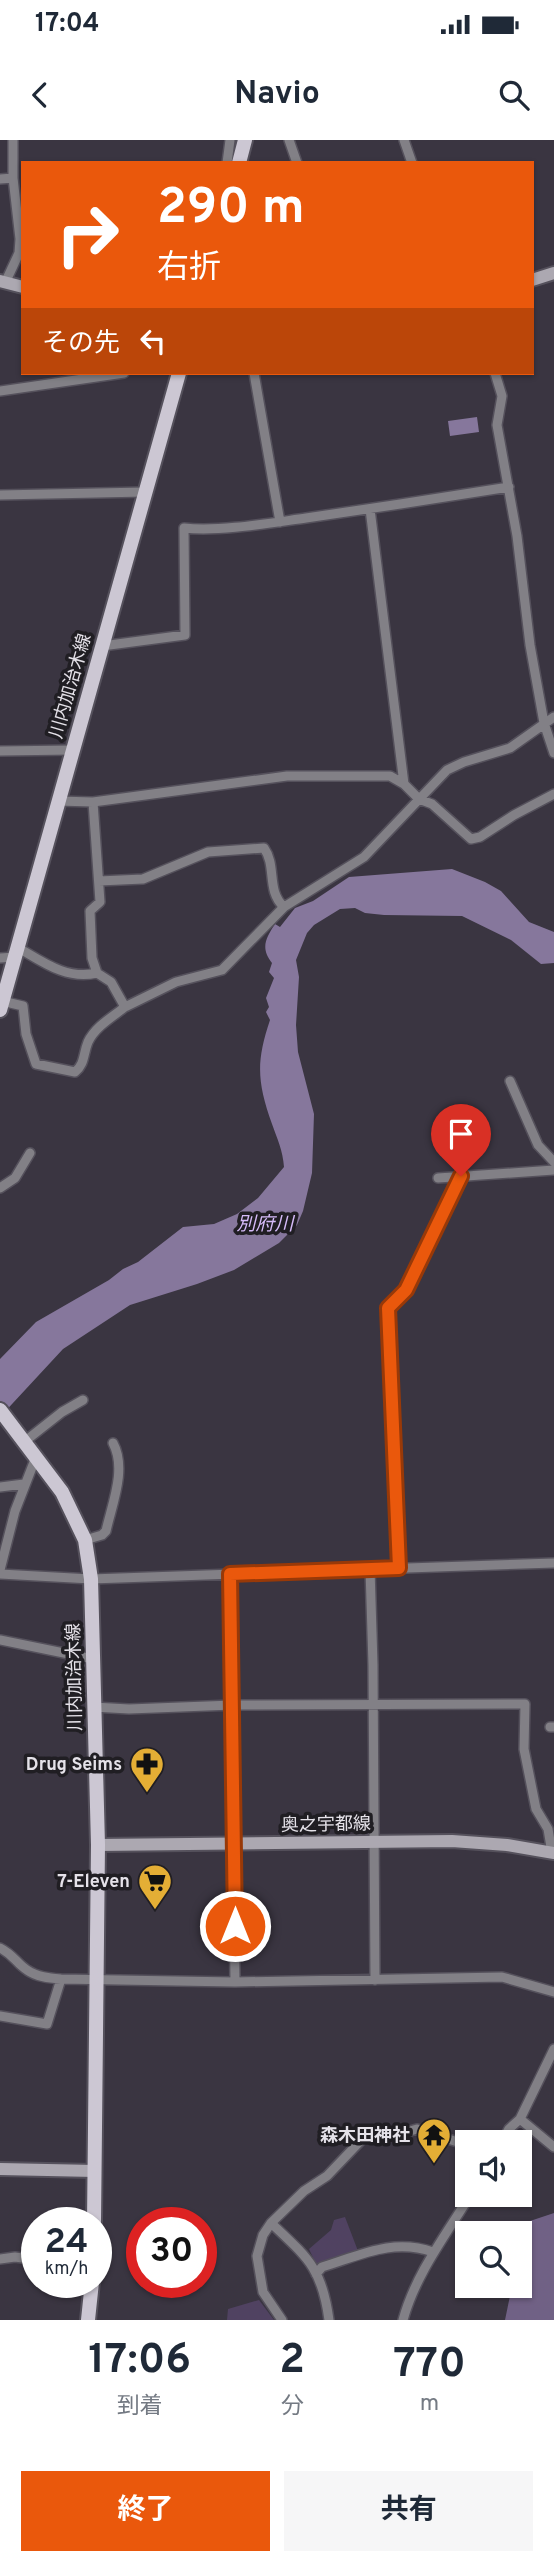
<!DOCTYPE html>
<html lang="ja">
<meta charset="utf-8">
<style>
body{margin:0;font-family:Overpass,"Noto Sans JP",sans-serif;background:#f6f6f7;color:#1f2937;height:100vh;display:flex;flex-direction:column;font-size:26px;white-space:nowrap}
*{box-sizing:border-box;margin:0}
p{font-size:23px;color:#747a83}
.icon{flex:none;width:38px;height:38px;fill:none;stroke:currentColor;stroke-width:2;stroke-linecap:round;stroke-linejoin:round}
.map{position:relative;height:2180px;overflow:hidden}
.sheet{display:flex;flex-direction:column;background:#fff;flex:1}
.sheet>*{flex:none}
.banner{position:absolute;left:21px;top:21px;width:513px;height:214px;border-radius:0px;box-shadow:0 2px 5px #0004;background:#ea580c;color:#fff;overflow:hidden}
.buttons{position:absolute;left:455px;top:1990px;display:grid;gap:14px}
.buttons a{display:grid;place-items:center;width:77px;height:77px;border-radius:0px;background:#fff;box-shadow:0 2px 5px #0004;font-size:35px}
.speed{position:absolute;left:21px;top:2067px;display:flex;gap:14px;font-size:35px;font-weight:700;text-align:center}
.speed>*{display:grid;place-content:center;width:91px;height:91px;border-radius:50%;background:#fff;box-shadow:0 2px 5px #0004;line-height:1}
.speed small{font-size:18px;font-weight:400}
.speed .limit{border:10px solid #d22;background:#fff;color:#111}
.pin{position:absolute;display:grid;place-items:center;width:60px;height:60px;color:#fff;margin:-72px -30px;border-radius:50% 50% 50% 0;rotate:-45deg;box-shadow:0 0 7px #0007}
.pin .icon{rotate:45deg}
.me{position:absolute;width:77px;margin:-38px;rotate:0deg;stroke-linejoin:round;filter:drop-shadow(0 0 5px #0008)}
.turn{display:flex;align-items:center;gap:24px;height:147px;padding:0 21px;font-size:32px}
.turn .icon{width:91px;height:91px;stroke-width:2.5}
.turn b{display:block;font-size:49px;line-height:60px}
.then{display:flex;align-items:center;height:66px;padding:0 21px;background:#0003;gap:14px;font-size:26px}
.eta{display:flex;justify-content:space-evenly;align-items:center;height:119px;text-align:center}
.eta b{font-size:42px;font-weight:700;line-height:49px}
.action{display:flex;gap:14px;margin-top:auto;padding:14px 21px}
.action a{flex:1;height:80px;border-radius:0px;background:#ea580c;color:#fff;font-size:28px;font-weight:700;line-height:80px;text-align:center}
.action a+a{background:#f6f6f7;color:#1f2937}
.status{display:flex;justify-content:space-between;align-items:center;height:49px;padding:0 35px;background:#fff;direction:ltr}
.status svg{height:19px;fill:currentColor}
header{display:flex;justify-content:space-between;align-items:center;height:91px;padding:0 21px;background:#fff;font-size:32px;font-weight:700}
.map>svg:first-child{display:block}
.green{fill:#504261}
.forest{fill:#706185}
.water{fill:#86779c}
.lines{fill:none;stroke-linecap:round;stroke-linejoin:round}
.street-casing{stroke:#55515c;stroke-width:12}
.secondary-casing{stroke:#55515c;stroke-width:16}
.primary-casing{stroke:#55515c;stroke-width:18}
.street{stroke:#828086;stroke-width:9}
.secondary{stroke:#aca8b1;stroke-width:12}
.primary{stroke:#ccc7d3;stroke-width:14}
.route-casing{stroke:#983908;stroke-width:18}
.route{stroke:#ea580c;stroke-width:12}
.labels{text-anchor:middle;stroke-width:7;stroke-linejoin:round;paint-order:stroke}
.street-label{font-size:18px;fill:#e5e2e9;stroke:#201e23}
.poi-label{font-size:18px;font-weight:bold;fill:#e5e2e9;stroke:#201e23;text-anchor:end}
.water-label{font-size:19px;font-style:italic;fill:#d5bbf8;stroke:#201e23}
</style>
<div class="status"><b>17:04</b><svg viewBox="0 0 49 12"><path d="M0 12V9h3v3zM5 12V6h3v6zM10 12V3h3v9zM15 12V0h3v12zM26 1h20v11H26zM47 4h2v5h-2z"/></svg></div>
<header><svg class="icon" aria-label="back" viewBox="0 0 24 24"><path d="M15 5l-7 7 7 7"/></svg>Navio<svg class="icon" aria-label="search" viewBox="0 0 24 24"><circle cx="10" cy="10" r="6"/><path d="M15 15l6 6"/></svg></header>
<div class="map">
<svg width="554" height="2180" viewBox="0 0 554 2180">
<rect width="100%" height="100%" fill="#3a3541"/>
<path class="green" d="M345 2077 358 2111 316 2124 309 2109 331 2090 334 2080Z
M259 2160 274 2180H227L228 2169Z"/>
<path class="forest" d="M554 2073V2180H505L512 2146H520L518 2085Z"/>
<path class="water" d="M477 277 479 292 450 296 448 281Z
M452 729 485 742 501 751 529 782 554 792V823L541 824 511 800 462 776 384 775 365 773 355 768 340 769 314 785 307 793 296 820 299 837 296 885 298 912 314 974 312 1033 303 1071 297 1085 279 1103 234 1130 197 1144 130 1165 63 1209 0 1277V1219L36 1182 109 1140 123 1129 138 1122 183 1087 214 1084 237 1074 258 1058 284 1027C283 1011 277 998 272 984 257 942 256 922 270 880L266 872 269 867 266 858 274 838 269 832 272 823C260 808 266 798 275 784L280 787 295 768 313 761 349 737Z"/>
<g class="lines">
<g class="street-casing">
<path id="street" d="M289 0 297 23
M404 0 412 23
M227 23 230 0
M0 39 13 38
M5 143 19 113 20 99 13 38V0
M254 233 280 382
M495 233 502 256 497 285 517 396 530 505 544 583 554 613
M0 251 124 233
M0 355 145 352
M370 369 404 644
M102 506 185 495 184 388C219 392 270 383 306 378 374 368 441 358 509 347
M0 611 72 610
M58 661 93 662 287 636H390L404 644 419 659 432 664 471 699 480 697 514 675 554 654
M93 662 100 762 90 771 92 818 97 833 111 842 125 867 176 842 222 830 284 767 364 717 447 630 464 622 510 608 554 577
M99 741 143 739 208 712 264 708C277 726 266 751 284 767
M17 807C43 822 66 840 97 833
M0 818 15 817
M2 861 23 866 26 894 36 924 75 932C85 924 83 914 88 902 95 887 112 877 125 867
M510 941 538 1005 554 1022
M438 1038 554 1030
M0 1048 15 1038 30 1013
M24 1302 62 1272 83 1260
M0 1347 24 1344
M85 1400 102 1395 106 1391C112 1364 127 1329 113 1303
M399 1428 388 1168 406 1150 461 1036
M370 1429 373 1525 375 1840
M0 1430 15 1371 36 1317
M0 1434 91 1439 554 1423
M230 1434 235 1842
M0 1500 93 1519
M93 1567 129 1569 233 1565 525 1564 524 1609 536 1669 548 1689 551 1707 554 1711
M550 1587H554
M0 1808C14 1815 16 1823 27 1830 37 1837 49 1838 61 1839L235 1842 502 1837 554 1852
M0 1876 47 1884 61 1839
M520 1979 554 2007
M393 1996 417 1989 467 2005
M502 2002 509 1989 520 1979 554 1909
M271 2083C308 2118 322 2128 329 2180
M0 2119 15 2117 37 2120
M316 2134 322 2127C361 2115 393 2098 433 2112
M282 2180 263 2152 257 2116 263 2095 271 2083 304 2051 327 2036 368 1993
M403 2180C416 2133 446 2095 471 2054"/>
</g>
<g class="secondary-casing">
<path id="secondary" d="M532 140 554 133
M0 141 23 147
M98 1705 452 1701 507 1705 554 1713
M0 2029 95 2031"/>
</g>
<g class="primary-casing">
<path id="primary" d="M239 23 245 0
M0 870 179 233
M0 1270 62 1352 85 1400 91 1439 98 1705 94 2082
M88 2180 92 2142"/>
</g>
<use href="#street" class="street"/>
<use href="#secondary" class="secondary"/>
<use href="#primary" class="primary"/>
</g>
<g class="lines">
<g class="route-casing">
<path id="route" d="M235 1786 230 1434 399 1428 388 1168 406 1150 461 1036"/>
</g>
<use href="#route" class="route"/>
</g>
<defs>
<g id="pharmacy-pin" transform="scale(1.75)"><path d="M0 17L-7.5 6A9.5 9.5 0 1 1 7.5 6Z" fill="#e4ae35" stroke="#201e23"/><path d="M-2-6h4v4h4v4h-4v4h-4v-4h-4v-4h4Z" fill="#111"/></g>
<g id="supermarket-pin" transform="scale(1.75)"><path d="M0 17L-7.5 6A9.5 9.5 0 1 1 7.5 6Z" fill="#e4ae35" stroke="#201e23"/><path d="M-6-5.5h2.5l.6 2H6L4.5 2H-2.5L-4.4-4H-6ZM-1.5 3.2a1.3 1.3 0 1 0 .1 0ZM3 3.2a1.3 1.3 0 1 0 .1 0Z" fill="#111"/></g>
<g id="temple-pin" transform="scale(1.75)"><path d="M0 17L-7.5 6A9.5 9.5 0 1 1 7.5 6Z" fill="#e4ae35" stroke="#201e23"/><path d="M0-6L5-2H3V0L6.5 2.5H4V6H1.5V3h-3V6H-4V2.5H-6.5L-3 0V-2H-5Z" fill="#111"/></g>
</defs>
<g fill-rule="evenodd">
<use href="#pharmacy-pin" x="147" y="1624"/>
<use href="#supermarket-pin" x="155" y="1741"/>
<use href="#temple-pin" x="434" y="1995"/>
</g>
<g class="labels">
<g class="street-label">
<text transform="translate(70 546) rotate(-74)" y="6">川内加治木線</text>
<text transform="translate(74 1537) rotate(-91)" y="6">川内加治木線</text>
<text transform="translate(326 1684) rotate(-1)" y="6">奥之宇都線</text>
</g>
<g class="poi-label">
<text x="122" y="1630">Drug Seims</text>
<text x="130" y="1747">7-Eleven</text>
<text x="410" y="2001">森木田神社</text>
</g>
<g class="water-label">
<text x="265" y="1090">別府川</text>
</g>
</g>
</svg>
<div class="buttons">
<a><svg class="icon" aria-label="sound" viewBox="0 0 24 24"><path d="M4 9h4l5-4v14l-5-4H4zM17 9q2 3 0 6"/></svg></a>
<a><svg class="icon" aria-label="search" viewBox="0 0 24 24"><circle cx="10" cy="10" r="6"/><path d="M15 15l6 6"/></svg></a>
</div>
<div class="speed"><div>24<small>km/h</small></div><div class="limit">30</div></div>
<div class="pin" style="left:461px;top:1036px;background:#d93025"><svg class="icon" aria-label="arrive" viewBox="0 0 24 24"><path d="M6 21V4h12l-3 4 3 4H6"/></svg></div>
<svg class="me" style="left:235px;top:1786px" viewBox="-20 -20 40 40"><circle r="17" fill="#ea580c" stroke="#fff" stroke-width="3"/><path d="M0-11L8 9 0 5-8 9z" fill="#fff"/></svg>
<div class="banner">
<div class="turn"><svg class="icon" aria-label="right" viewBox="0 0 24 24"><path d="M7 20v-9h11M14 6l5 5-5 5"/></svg><div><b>290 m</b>右折</div></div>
<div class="then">その先<svg class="icon" aria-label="left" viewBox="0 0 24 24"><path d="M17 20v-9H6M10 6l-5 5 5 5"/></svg></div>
</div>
</div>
<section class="sheet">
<div class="eta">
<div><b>17:06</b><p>到着</p></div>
<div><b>2</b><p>分</p></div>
<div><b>770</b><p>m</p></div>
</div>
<div class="action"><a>終了</a><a>共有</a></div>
</section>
